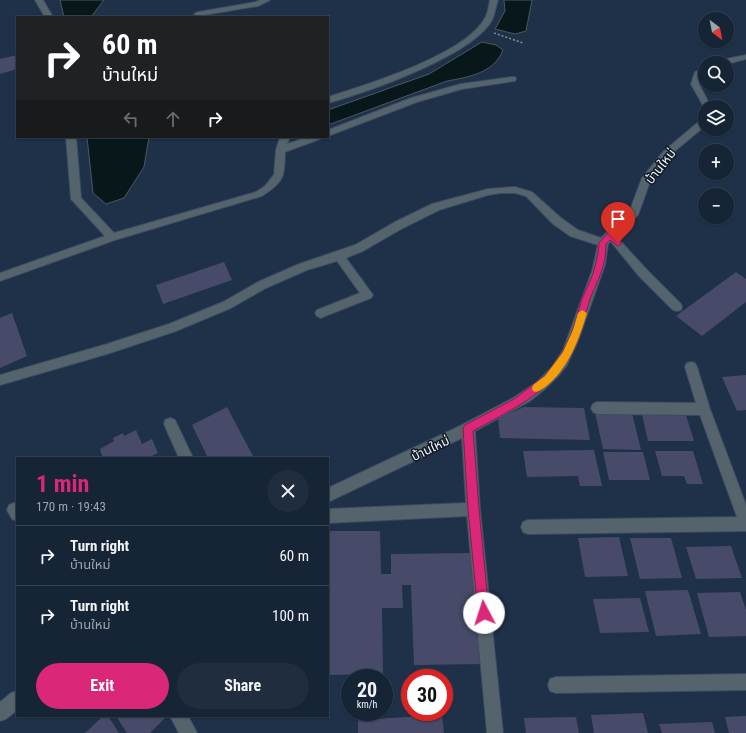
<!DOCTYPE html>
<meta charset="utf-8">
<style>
body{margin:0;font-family:"Roboto Condensed","Noto Sans Thai",sans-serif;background:#1f2d3e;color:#f1f3f6;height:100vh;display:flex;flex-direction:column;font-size:15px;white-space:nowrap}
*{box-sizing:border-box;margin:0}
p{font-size:13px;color:#9ea5ad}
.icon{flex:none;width:22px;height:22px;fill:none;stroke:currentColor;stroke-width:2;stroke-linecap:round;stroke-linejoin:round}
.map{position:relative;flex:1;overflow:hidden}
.panel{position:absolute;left:16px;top:457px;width:313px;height:260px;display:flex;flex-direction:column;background:#162536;border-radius:0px;box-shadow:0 1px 3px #0004,0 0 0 1px #354251}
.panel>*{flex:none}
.guide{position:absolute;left:16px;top:16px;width:313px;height:122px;border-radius:0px;box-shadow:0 1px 3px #0004,0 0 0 1px #354251;background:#202124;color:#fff;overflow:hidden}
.needle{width:26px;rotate:148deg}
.tools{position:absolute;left:698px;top:12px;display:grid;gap:8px}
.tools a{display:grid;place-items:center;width:36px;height:36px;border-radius:50%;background:#162536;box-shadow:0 1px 3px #0004,0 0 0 1px #354251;font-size:20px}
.speed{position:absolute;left:341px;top:669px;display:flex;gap:8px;font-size:20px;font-weight:700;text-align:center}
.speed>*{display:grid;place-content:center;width:52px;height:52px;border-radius:50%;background:#162536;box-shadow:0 1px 3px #0004,0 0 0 1px #354251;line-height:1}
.speed small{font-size:10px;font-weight:400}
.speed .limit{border:6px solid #d22;background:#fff;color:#111}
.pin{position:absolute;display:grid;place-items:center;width:34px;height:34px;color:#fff;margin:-41px -17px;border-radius:50% 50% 50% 0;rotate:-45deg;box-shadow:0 0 4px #0007}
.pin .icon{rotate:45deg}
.me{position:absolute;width:44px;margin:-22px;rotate:355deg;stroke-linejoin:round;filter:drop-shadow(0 0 3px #0008)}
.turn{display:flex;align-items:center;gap:14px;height:84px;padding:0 20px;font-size:18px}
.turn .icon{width:52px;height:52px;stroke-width:2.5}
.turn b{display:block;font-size:28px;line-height:34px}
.lanes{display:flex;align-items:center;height:38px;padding:0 20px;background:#0003;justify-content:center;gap:20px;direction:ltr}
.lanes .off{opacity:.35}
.round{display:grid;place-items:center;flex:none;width:42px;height:42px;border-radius:21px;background:#1f2d3e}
.headline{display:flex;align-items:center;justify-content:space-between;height:68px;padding:0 20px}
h1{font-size:24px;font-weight:700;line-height:30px;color:#db2777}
.action{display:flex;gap:8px;margin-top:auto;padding:8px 20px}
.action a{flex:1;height:46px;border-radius:24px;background:#db2777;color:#fff;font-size:16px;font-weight:700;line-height:46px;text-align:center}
.action a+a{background:#1f2d3e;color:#f1f3f6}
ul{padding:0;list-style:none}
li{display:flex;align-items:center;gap:12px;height:60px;padding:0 20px;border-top:1px solid #354251}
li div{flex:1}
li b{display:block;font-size:15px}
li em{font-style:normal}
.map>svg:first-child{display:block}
.water{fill:#07171a;stroke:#4b595e}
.building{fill:#474b69}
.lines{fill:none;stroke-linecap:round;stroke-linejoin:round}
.lane-casing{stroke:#3b4c61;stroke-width:2}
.street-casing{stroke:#3b4c61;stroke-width:2}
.path{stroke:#8290a0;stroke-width:1.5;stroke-dasharray:2 2;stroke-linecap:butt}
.lane{fill:#55646c;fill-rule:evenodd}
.street{fill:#55646c;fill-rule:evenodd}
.route{fill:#db2777;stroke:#8e194d}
.slow{fill:#f59e0b}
.labels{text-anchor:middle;stroke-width:3;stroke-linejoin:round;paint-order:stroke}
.street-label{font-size:13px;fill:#ebf3fc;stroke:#101823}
</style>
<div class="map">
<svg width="746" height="733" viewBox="0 0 746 733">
<rect width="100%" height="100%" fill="#1e3148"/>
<path class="water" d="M60 0H104L91 17H64Z
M504 0H532L526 31 515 34 495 29 505 11Z
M482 42 496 45 503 50C494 73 469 77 447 81L328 125V110L429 74Z
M87 137H149L144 167 124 198 106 204 93 193Z"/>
<path class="building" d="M17 55V69L0 74V59Z
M224 262 232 280 163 304 156 285Z
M736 272 746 279V302L702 336 676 316Z
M12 313 27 356 0 368V318Z
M746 375V410L737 411 722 377Z
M227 407 254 458H208L192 425Z
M524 407 584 408 590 440 500 438 498 418Z
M595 413H632L641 450 603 449Z
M642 414 686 415 694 441H648Z
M136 430 142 444 152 439 158 453 148 458H103L100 449 114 441 113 438 123 433 124 436Z
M594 450 602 486H580L578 476 527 477 523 451Z
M655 451H693L703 484H687L684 476H662Z
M603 452H643L650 480H609Z
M328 531H380L381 574H391V554L474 553 484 664 414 665 411 585H402L403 608H382L383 674 328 675Z
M619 537 628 576 585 577 578 538Z
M630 538H671L682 578 640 579Z
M731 546 742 578 696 579 686 547Z
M688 590 701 634 656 636 645 591Z
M740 592 746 610V636L709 637 697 593Z
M640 598 649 632 600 633 593 599Z
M643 713 648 733H594L591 715Z
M442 715 444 733H358V720Z
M103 716H108L119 733H85Z
M116 716H167L150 733H127Z
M746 716V733H729L725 717Z
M576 717 579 733H526L524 718Z
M712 722 715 733H662L659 724Z"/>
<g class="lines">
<g class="lane-casing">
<path id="lane" d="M610 232 613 233 647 270 681 304 682 307 681 310 677 311 673 310 639 276 607 237 605 235 607 233Z"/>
</g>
<g class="street-casing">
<path id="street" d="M35 0H43L53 17H45Z
M260 0H270L258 6 198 16 194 14 198 12 256 2Z
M490 0H498C496 6 495 12 493 18 477 54 366 93 328 103V97C368 84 465 55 485 18 488 13 489 5 490 0Z
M746 55V59L727 64 715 63 716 61Z
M705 68V73L702 75 699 84 711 107H705V109L691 84 695 72Z
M512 77H515L516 79 515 81 462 89 417 102 328 136V130L411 98 461 84Z
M705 118V126L670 155 651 179 638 215 608 244 605 265 578 341 567 365 560 374 545 389 530 401 475 431 480 509 503 733H487L467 516 328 523V509L466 503 462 438 328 502V488L460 426 513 398 537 382 552 367 563 350 592 271 598 245 570 236 553 224 526 196 515 193H501L488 195 439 210 403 228 363 251 346 258 373 295 371 298 325 316 321 318 317 316 315 313 317 310 360 293 337 261 307 270 266 288 231 308 176 331 107 354 0 385V375L107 344 169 324 223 302 258 282 299 264 355 245 395 222 432 204 488 189 515 187 532 192 561 218 578 230 601 238 630 210 642 178 664 151 702 119Z
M66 137H76L81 198 114 233 256 192 265 186 274 175 276 150 280 137H290L287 144 308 137H322L320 139 285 152C284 177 285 181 262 196L115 240 0 281V273L105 236 71 199Z
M691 362 695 363 697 367 710 409 746 505V531L528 534 523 532 521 527 523 522 528 520 737 517 700 415 597 414 593 412 591 408 593 404 597 402 696 403 685 367 687 363Z
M170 418 175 420 193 458H179L164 424 165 420Z
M14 503 17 504V521L12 519 7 510 9 505Z
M746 674V690L556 693 550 691 548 685 550 679 556 677Z
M17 691V710L6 719 0 721V702L11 693Z
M170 716H188L197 733H179Z"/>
</g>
<path class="path" d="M494 33 523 43"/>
<use href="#lane" class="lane"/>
<use href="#street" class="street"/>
</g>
<path class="route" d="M610 232 613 233 622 243 618 246 610 240 606 244C606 267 598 279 590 299 584 318 580 338 570 356 550 393 509 411 473 431L479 509 489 613 488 617 484 619 479 617 478 613 468 509 463 428 465 425 514 399 545 376 563 352 573 330 582 299 593 274 598 254 599 243 608 233Z"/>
<path class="slow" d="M582 310 587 313C579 340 568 370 544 388 540 390 538 393 533 391L532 388 533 385 545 376 563 352 573 330 578 313Z"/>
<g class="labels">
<g class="street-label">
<text transform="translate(660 166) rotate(-52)" y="5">บ้านใหม่</text>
<text transform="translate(430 448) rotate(-26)" y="5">บ้านใหม่</text>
</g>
</g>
</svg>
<div class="tools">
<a><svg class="needle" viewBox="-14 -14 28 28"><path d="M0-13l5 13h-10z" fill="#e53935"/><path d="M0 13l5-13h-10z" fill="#9ea5ad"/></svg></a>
<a><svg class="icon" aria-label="search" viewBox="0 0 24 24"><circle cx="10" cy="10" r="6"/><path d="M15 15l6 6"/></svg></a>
<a><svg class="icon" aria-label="layers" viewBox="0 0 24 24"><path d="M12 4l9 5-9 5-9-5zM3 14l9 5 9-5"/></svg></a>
<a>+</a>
<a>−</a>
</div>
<div class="speed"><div>20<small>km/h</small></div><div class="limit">30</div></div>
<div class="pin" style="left:618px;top:243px;background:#d93025"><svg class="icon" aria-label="arrive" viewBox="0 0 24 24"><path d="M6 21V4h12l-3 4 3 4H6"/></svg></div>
<svg class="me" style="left:484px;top:613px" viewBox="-20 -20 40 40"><circle r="19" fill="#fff"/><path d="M0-13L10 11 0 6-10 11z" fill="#db2777"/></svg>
<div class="guide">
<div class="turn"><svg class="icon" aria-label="right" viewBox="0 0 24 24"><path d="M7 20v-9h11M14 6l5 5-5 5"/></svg><div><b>60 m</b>บ้านใหม่</div></div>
<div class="lanes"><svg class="icon off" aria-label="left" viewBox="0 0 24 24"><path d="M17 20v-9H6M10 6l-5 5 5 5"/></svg><svg class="icon off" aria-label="ahead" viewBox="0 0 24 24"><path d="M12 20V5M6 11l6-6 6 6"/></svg><svg class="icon" aria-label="right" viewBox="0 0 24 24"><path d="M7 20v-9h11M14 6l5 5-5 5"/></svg></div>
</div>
<section class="panel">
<div class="headline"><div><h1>1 min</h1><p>170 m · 19:43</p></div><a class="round"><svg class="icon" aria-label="close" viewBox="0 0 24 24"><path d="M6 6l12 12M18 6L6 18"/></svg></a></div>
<ul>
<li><svg class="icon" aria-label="right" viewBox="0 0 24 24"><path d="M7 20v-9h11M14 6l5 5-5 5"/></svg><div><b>Turn right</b><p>บ้านใหม่</p></div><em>60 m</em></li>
<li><svg class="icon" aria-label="right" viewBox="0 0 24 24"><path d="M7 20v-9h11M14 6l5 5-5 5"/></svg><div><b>Turn right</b><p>บ้านใหม่</p></div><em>100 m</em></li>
</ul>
<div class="action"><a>Exit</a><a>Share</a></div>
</section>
</div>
